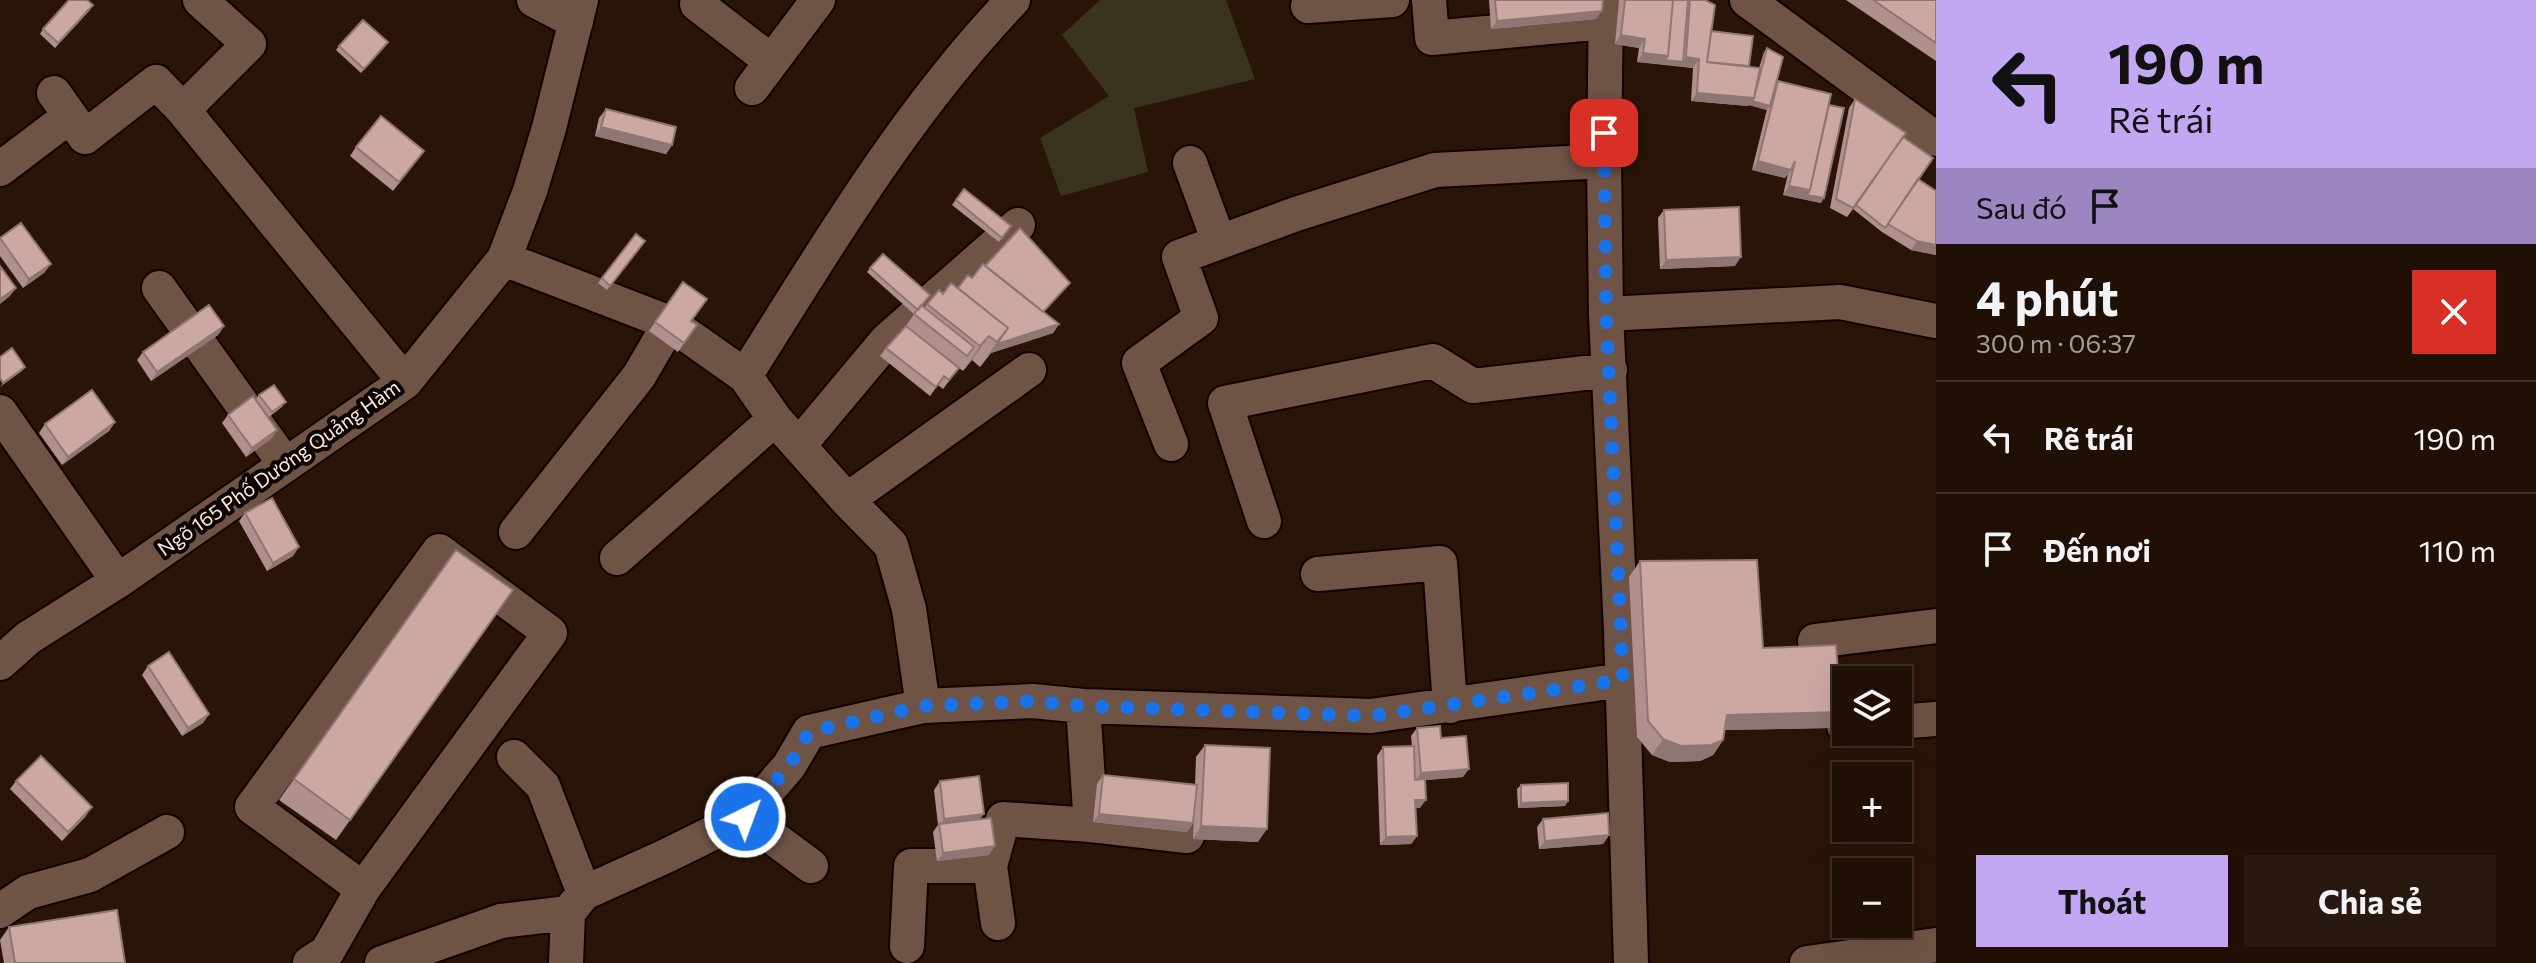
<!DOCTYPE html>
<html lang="vi">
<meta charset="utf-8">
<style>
body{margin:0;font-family:Commissioner,sans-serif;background:#28180f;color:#f1f3f6;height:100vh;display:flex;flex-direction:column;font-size:30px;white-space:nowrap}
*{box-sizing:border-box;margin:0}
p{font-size:26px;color:#a29c9a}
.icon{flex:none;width:44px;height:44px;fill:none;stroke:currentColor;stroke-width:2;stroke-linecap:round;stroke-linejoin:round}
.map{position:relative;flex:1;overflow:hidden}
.details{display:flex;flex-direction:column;background:#200f05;width:600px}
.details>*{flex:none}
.banner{background:#c2a8f2;color:#111;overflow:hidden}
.controls{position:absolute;left:1832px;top:666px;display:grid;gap:16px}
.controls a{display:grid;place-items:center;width:80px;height:80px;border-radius:0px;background:#200f05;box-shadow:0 8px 32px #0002,0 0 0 2px #3d2f27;font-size:40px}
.pin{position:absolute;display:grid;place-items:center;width:68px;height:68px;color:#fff;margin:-34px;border-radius:16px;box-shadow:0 4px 12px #0006}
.me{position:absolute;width:88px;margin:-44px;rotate:42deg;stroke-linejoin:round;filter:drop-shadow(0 0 6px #0008)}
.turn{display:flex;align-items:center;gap:28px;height:168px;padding:0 40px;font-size:36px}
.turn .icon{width:104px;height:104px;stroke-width:2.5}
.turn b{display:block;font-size:56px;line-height:68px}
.then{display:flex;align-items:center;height:76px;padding:0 40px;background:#0003;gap:16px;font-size:30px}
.round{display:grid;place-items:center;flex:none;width:84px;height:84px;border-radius:0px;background:#28180f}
.summary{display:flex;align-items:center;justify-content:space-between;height:136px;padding:0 40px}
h1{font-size:48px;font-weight:700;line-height:60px}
.button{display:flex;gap:16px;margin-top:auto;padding:16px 40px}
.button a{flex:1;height:92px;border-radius:0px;background:#c2a8f2;color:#111;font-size:32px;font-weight:700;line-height:92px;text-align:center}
.button a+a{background:#28180f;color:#f1f3f6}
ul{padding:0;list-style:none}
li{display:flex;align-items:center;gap:24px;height:112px;padding:0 40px;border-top:2px solid #3d2f27}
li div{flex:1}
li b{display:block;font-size:30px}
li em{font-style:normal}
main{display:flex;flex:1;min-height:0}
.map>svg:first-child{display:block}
.green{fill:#3a341e}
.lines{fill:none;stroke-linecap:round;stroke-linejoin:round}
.minor-casing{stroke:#120200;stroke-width:38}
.minor{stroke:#6f5446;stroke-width:34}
.wall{fill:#af908c}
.shaded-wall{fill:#8f7672}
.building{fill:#cca8a3;stroke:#8f7672;stroke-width:2}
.route{stroke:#1a73e8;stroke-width:14;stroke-dasharray:0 25.2}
.labels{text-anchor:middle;stroke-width:8;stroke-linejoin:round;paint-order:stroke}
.street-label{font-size:20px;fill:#f9e8e0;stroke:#0c0402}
</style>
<main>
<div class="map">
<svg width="1936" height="963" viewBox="0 0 1936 963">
<rect width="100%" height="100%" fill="#2a1407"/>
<path class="green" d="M1100 0H1226L1255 79 1134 108 1148 172 1061 196 1040 138 1109 96 1062 35Z"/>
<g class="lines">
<g class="minor-casing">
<path id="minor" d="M200 0 249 44 183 110 405 382
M534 0 576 22
M1429 0 1432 38 1604 22
M1606 0 1604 161 1606 314 1621 630 1631 963
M1747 0 1936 139
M697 4 771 61
M1308 6 1392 0
M752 88 818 0
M54 93 85 137 156 82 183 110
M1190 163 1219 242
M0 169 70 116
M504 259 670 323 745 376 775 419 847 500 891 545 909 609 923 706
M159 288 285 464
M1606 314 1840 302 1936 321
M745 376C827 246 906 112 1013 0
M0 412 118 581
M800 444 887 340 1018 225
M1171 444 1139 363 1201 318 1179 257 1296 214 1435 170 1604 161
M847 500 1029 370
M1264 521 1225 403 1433 361 1473 386 1610 370
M516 532 639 376 670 323
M439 551 550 633 363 889 252 807Z
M617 558 775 419
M1318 574 1440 563 1450 706
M1815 641 1936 626
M0 663 28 638 118 581 405 382 504 259 530 191 549 128 581 0
M1083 706 1091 825 1187 836
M1898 722 1936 719
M1844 726H1846
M514 757 543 786 584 893
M745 817 811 866
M0 911 28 892 90 875 167 832
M998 923 990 866 1003 819 1091 825
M907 946 911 866H990
M310 963 327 952 363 889
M382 963 501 921 568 913 584 893 666 856 745 817 789 766 809 732 923 706 1033 701 1083 706 1371 716 1623 680
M566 963 568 913
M1807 963 1936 945"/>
</g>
<use href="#minor" class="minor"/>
</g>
<path class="wall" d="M1489 0H1603L1596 19 1491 29Z
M1619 0H1705L1711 31 1749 66 1759 68 1764 52 1767 48 1775 85 1778 81 1829 105 1821 203 1783 195 1788 174 1785 178 1752 170 1767 109V110L1749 105 1748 106 1691 101 1693 68 1637 62 1639 48 1615 44Z
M1846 0H1936V61Z
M90 10 55 48 40 34 43 29Z
M388 42 361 73 336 50 339 46Z
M1855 99 1903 137 1919 179 1936 191V255L1911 250 1882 232 1853 209 1847 217 1830 208 1849 108Z
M606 109 672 145 666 154 595 136 599 118Z
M356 147 418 159 393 191 350 156Z
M964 189 1011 226 999 242 952 205Z
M1664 210 1735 266 1660 269 1658 218Z
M636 234 645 241 607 290 598 283Z
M0 238 45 272 23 288 0 256Z
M985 266 1070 283 1044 312 1059 324 1053 333 991 353 980 367 972 360 963 371 959 368 943 389 938 385 930 396 880 356 886 348 906 326 915 313 914 314 867 272 870 268 924 308 939 290 943 294 958 288 972 278Z
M683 282 691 321 697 325 678 352 649 331Z
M224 326 218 335 151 381 137 360 143 352Z
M259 395 283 406 269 417 256 399Z
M228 415 277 430 271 439 246 457 222 423Z
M115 422 109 431 62 465 39 433 45 424Z
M245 513 293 556 267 571 239 521Z
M456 550 513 590 336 840 279 800Z
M1640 561 1763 648 1830 728 1725 730 1723 740 1713 755 1700 761 1670 762 1652 755 1637 737 1629 577Z
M148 666 209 714 203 723 182 736 142 675Z
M1417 728 1441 738 1463 777 1425 780 1420 808H1416L1417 836 1411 844 1380 845 1377 756 1383 747 1412 746 1411 736Z
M1205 745 1258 842 1193 839 1194 816 1193 823 1187 832 1093 822 1097 784 1103 775 1195 785 1196 757Z
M16 781 86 816 62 841 10 789Z
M940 781 980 819 989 855 937 861 933 832 938 825 934 790Z
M1521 785 1568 801 1565 806 1518 808 1517 789Z
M1543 819 1609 835 1603 844 1539 849 1537 827Z
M9 927 125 963H4L0 940Z"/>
<path class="shaded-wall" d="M1602 11 1596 19 1491 29 1497 21Z
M1621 35 1645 39 1639 48 1615 44Z
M1643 53 1668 56 1683 62 1680 66 1637 62Z
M1686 57 1699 59 1693 68 1680 66Z
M1697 93 1754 98 1748 106 1691 101Z
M1752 101 1770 106 1767 110 1749 105Z
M601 127 672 145 666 154 595 136Z
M1758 161 1791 170 1785 178 1752 170Z
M1789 186 1810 190 1824 198 1821 203 1783 195Z
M1917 241 1936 245V255L1911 250Z
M1741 257 1735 266 1660 269 1666 260Z
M51 264 45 272 23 288 29 279Z
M16 288 10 296 0 304V299Z
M1059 324 1053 333 991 353 980 367 997 342Z
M224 326 218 335 151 381 157 372Z
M989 336 972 360 963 371 980 346Z
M25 367 22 371 0 387 3 383Z
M115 422 109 431 62 465 68 457Z
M277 430 271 439 246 457 252 448Z
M299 547 293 556 267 571 273 563Z
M1841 712 1830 728 1716 730 1727 715Z
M209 714 203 723 182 736 188 728Z
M1663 739 1723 740 1713 755 1700 761 1670 762 1652 755Z
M1469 769 1463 777 1415 781 1421 773Z
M1415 800H1426L1420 808H1409Z
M1568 801 1565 806 1518 808 1521 803Z
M92 807 86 816 62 841 68 832Z
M984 814 978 822 938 827 944 819Z
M1099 814 1193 823 1187 832 1093 822Z
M1201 826 1267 829 1258 842 1193 839Z
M1609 835 1603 844 1539 849 1545 841Z
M1417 836 1411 844 1380 845 1386 837Z
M995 846 989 855 937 861 943 853Z"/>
<path class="building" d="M69 0H87L93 5 58 43 43 29Z
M1495 0H1603L1602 11 1497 21Z
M1625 0H1673L1668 56 1643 53 1645 39 1621 35Z
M1673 0H1688L1683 62 1665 60 1668 56Z
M1690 0H1705L1715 5 1707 62 1760 68 1754 98 1697 93 1699 59 1686 57Z
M1873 0H1936V43Z
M363 20 388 42 364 69 339 46Z
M1711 31 1753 36 1749 66 1707 62Z
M1767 48 1783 57 1770 106 1752 101 1754 98Z
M1778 81 1831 94 1810 190 1789 186 1795 161 1791 170 1758 161Z
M1855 99 1906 133 1853 208 1836 199Z
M1829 105 1844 108 1824 198 1807 195 1810 190Z
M606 109 676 127 672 145 601 127Z
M381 116 424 151 399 182 356 147Z
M1903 137 1933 158 1885 228 1856 205Z
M1918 179 1936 191V245L1917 241 1888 224Z
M964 189 1011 226 1002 238 956 200Z
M1739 207 1741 257 1666 260 1664 210Z
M21 223 51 264 29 279 0 238Z
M1020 228 1070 283 1043 312 985 266Z
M636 234 645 241 610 286 602 278Z
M883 254 930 295 918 310 870 268Z
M983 264 1059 324 997 344 1008 328 958 288 968 275 972 278Z
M0 266 16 288 0 299Z
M683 282 707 299 691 321 697 325 684 343 655 322Z
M951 283 1008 328 997 342 989 336 980 346 927 304 939 290 943 294Z
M209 305 224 326 157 372 143 352Z
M921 305 974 347 967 356 914 314Z
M906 326 959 368 949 380 944 376 936 387 886 348Z
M12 348 25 367 3 383 0 378V357Z
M274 385 286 402 272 412 259 395Z
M92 390 115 422 68 457 45 424Z
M253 396 277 430 252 448 228 415Z
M272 498 299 547 273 563 245 513Z
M456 550 513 590 350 820 294 779Z
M1757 560 1763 648 1836 645 1841 712 1727 715 1723 740 1711 745 1681 746 1663 739 1648 721 1640 561Z
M169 652 209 714 188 728 148 666Z
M1440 726 1441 738 1466 736 1469 769 1421 773 1417 728Z
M1205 745 1270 748 1267 829 1201 826Z
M1414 746 1415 780 1425 779 1426 800H1415L1417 836 1386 837 1383 747Z
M41 756 92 807 68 832 16 781Z
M1103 775 1197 785 1193 823 1099 814Z
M979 776 984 814 944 819 940 781Z
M1568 783V801L1521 803V785Z
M1608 813 1609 835 1545 841 1543 819Z
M991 818 995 846 943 853 939 824Z
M117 910 125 963H15L9 927Z"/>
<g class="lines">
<path class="route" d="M745 817 789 766 809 732 923 706 1033 701 1083 706 1371 716 1623 680 1606 314 1604 133"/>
</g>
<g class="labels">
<g class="street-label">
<text transform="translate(279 468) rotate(-35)" y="7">Ngõ 165 Phố Dương Quảng Hàm</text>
</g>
</g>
</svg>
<div class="controls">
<a><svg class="icon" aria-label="layers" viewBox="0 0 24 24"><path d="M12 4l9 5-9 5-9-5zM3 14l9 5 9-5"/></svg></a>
<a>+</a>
<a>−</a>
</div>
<div class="pin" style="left:1604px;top:133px;background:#d93025"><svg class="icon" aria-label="arrive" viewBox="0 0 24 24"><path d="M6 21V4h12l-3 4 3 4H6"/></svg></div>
<svg class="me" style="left:745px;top:817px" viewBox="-20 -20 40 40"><circle r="17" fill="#1a73e8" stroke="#fff" stroke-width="3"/><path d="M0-11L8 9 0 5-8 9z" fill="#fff"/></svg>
</div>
<section class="details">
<div class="banner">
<div class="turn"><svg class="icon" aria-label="left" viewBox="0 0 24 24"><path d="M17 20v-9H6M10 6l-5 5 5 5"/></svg><div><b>190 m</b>Rẽ trái</div></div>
<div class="then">Sau đó<svg class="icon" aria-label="arrive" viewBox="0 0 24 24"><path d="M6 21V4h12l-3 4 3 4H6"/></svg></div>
</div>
<div class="summary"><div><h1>4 phút</h1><p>300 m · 06:37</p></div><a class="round" style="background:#d93025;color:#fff"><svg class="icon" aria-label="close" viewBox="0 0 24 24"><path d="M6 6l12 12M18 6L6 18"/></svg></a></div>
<ul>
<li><svg class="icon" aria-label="left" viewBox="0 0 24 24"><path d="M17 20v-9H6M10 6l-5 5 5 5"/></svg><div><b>Rẽ trái</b></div><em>190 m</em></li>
<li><svg class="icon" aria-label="arrive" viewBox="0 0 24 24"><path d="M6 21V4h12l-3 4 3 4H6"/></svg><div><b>Đến nơi</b></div><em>110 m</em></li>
</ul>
<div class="button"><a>Thoát</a><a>Chia sẻ</a></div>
</section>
</main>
